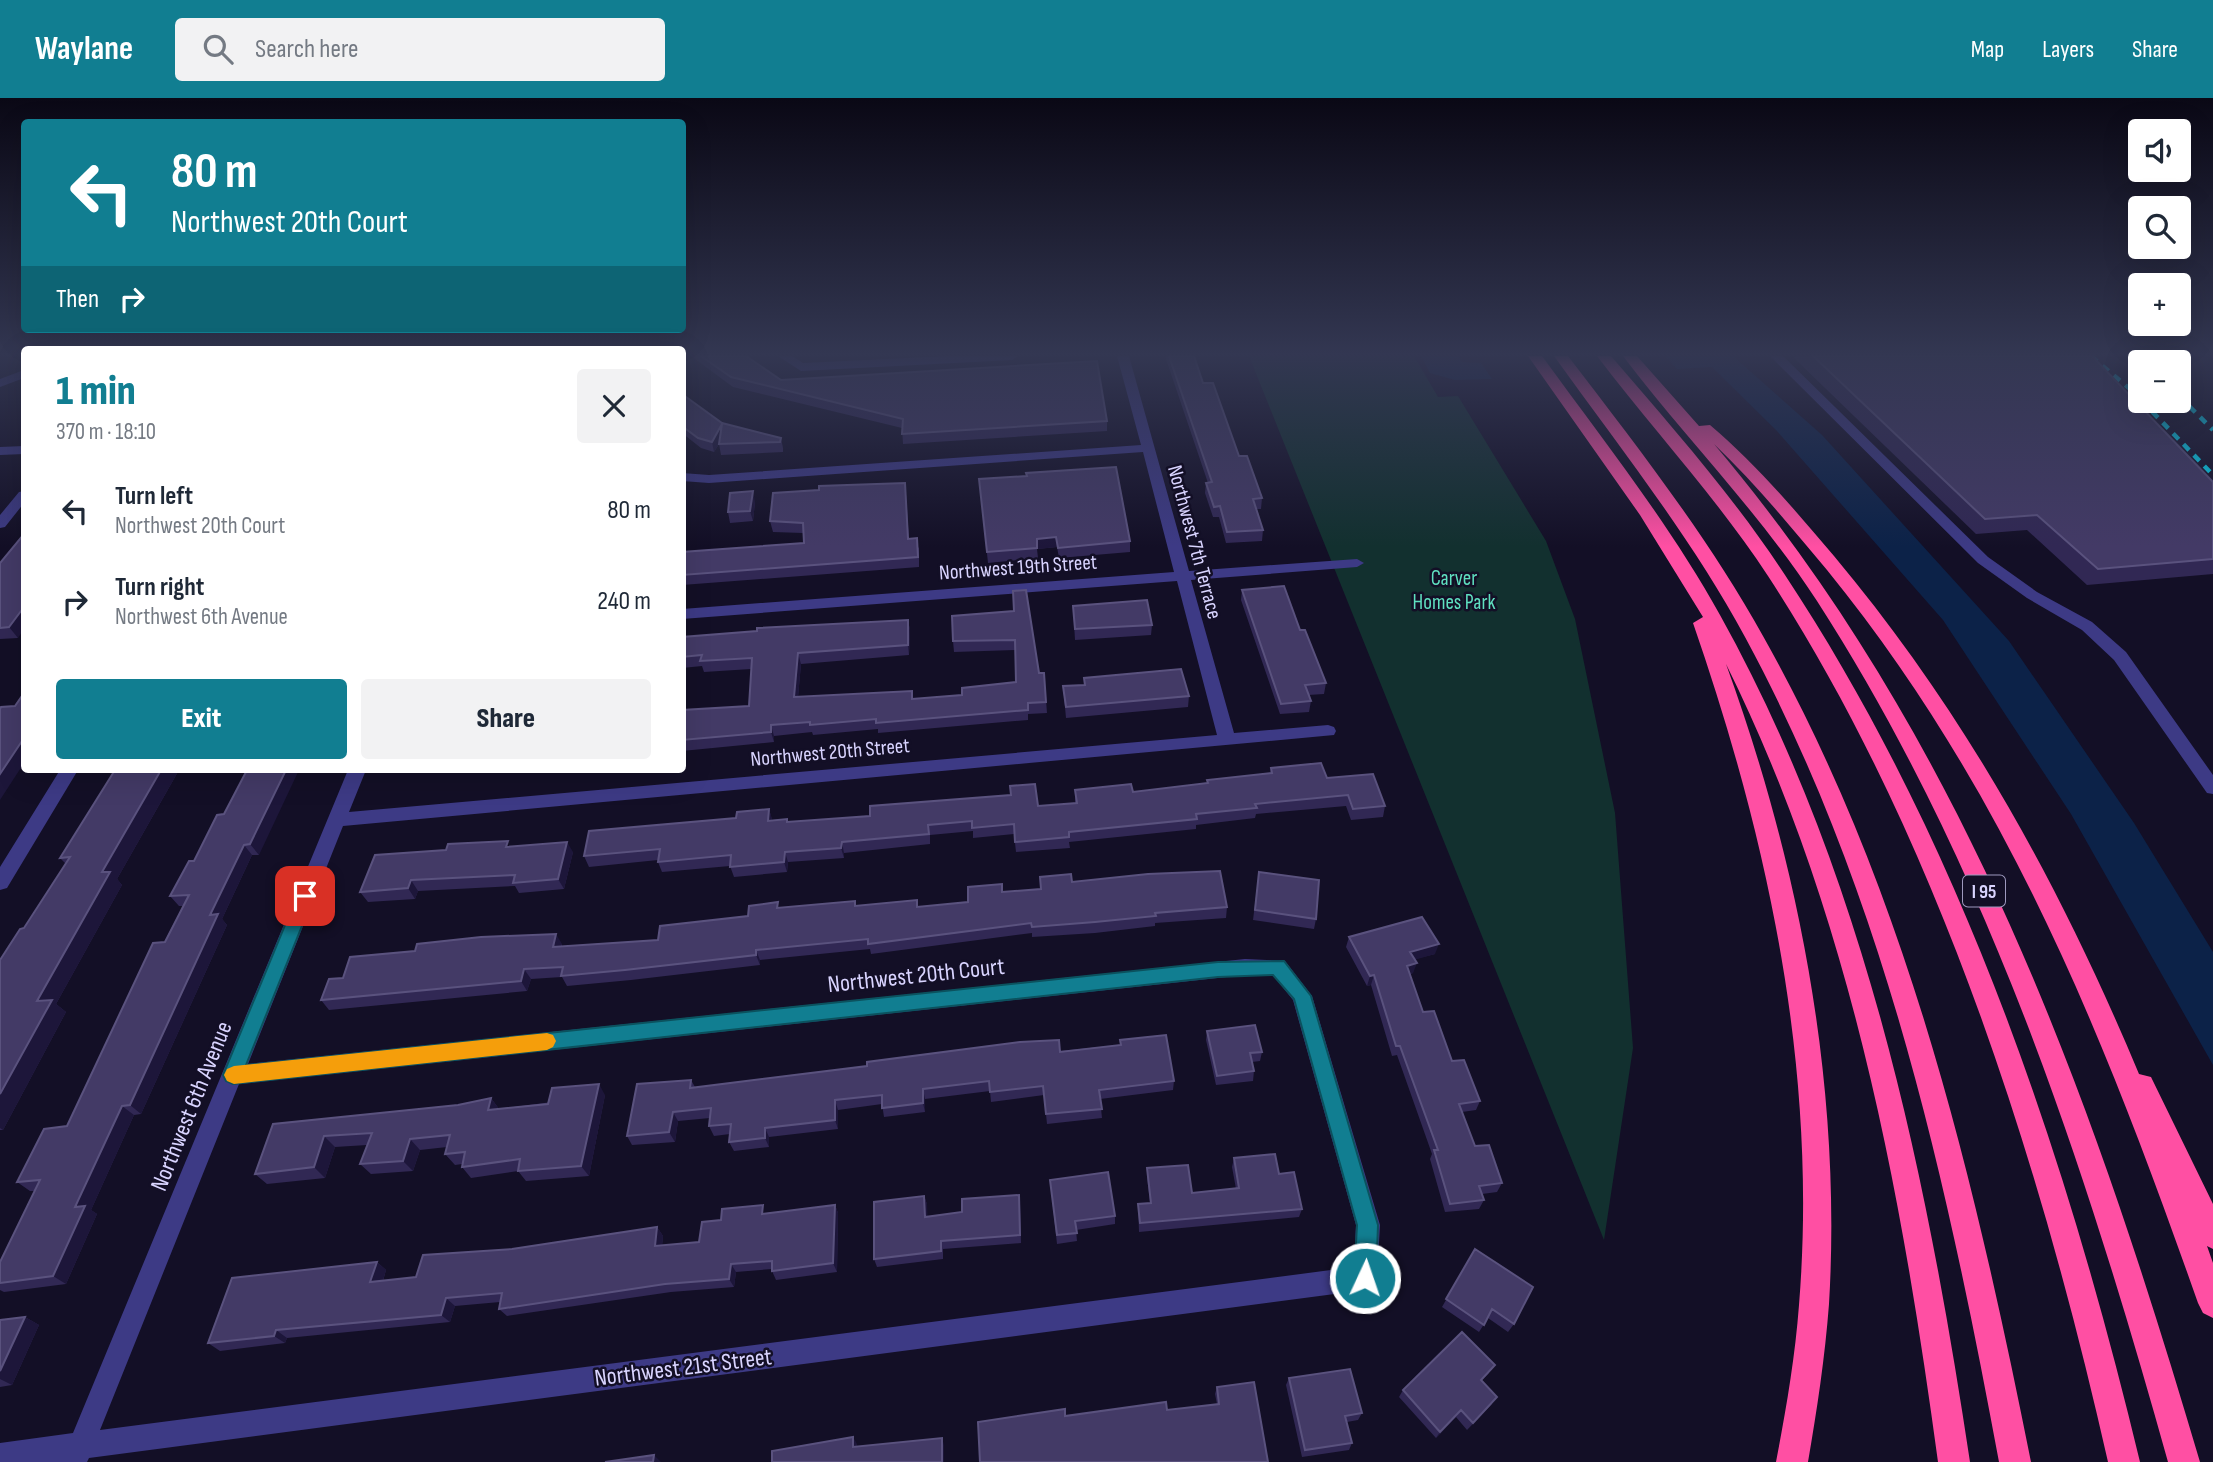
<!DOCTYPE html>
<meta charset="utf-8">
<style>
body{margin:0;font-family:"Sofia Sans Condensed",sans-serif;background:#f2f2f3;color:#1f2937;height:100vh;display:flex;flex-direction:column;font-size:26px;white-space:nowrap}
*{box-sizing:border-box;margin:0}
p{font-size:23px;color:#747a83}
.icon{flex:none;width:38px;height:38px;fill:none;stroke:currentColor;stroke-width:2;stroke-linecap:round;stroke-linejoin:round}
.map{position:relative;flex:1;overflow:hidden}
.drawer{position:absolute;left:21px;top:248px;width:665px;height:427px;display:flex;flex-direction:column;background:#fff;border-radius:7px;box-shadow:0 7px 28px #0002}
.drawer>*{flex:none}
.top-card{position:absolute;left:21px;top:21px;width:665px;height:214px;border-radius:7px;box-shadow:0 7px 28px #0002;background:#117e91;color:#fff;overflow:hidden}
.buttons{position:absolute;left:2128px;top:21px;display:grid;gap:14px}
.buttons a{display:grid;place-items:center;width:63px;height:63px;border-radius:7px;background:#fff;box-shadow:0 7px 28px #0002;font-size:35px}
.pin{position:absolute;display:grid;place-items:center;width:60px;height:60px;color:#fff;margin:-30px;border-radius:14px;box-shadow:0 4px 10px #0006}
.me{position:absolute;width:77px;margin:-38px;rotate:3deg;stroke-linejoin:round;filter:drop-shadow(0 0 5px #0008)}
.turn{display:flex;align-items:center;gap:24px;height:147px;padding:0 35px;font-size:32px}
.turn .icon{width:91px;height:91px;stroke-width:2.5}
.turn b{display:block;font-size:49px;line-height:60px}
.then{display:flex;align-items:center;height:66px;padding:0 35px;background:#0003;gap:14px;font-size:26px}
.round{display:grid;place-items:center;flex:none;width:74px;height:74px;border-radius:7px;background:#f2f2f3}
.summary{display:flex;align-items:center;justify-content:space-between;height:119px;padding:0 35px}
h1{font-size:42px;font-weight:800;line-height:52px;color:#117e91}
.button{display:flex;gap:14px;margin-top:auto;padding:14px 35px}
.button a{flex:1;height:80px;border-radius:7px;background:#117e91;color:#fff;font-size:28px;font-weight:800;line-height:80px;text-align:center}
.button a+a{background:#f2f2f3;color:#1f2937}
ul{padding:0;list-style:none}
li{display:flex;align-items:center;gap:21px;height:91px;padding:0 35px}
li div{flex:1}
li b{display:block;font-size:26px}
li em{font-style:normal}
header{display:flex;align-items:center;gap:42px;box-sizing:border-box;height:98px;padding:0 35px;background:#117e91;color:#fff}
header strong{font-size:33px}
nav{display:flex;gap:38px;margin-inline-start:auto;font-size:24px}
.search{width:490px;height:63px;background:#f2f2f3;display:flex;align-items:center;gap:18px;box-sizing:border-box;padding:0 24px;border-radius:7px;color:#747a83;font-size:26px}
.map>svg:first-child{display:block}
.green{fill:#12302f}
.water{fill:#0c2248}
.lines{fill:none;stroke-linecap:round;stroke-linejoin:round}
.minor{fill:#3d3a85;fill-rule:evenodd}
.highway{fill:#ff4fa3;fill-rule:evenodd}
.rail{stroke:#00e5ff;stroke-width:4.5;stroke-dasharray:8 7;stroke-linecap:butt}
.wall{fill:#312854}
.shaded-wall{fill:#1d163a}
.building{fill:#433a66;stroke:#5a527e;stroke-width:2}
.route{fill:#117e91;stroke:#0b525e;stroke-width:2}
.slow{fill:#f59e0b}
.labels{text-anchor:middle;stroke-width:5;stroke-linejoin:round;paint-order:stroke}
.shield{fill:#130f26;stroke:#9e99be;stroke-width:2}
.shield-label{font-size:19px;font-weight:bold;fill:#d9d4ff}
.street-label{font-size:21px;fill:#d9d4ff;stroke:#130f26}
.park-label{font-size:21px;fill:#5fe0c0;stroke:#130f26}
.near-street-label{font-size:24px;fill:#d9d4ff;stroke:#130f26}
</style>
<header>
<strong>Waylane</strong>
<div class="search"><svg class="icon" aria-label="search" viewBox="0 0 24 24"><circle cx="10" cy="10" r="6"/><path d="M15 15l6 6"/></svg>Search here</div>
<nav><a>Map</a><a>Layers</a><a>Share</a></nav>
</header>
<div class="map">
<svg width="2213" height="1364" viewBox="0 0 2213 1364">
<rect width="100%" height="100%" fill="#130f26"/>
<path class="green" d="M1249 258H1414L1438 299 1458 298 1546 443 1575 521 1615 715 1633 950 1604 1142Z"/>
<path class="water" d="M1421 258H1458L1462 264 1481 265 1492 281 1455 282 1430 275Z
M1665 258H1733L1822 337 2009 543 2134 725 2213 854V967L2071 716 1943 522 1777 333 1712 269 1677 271Z"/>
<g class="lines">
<path class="minor" d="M778 258H792L803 265 948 258H1018L1012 262 801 273Z
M1117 258H1129L1189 473 1357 461 1364 465 1357 469 1191 482 1234 635 1328 627 1334 629 1336 633 1334 637 343 728 248 966 1245 861 1285 863 1312 898 1380 1127 1377 1180 1374 1189 1365 1192 89 1360 87 1364H0V1345L73 1335 348 672H366L349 714 1217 637 1177 483 682 521V511L1174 474 1143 354 709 385 682 383V375L709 377 1141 347ZM1245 877H1273L1293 902 1356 1127 1354 1169 100 1332 239 986Z
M1770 258H1783L1988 459 2037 494 2092 524 2126 554 2213 677V696L2207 695 2114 562 2082 532 2027 500 1978 465Z
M24 272V280L0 289V281Z
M24 348V356L0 357V349Z
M24 393V405L5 429 0 430V417L19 394Z
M60 672H78L7 790 0 792V769Z"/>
<path class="highway" d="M1528 258H1542C1603 342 1669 425 1720 517 1865 778 1926 1072 1970 1364H1938C1901 1090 1850 816 1726 566 1800 769 1842 990 1829 1206 1825 1259 1817 1312 1808 1364H1776C1786 1312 1795 1260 1799 1207 1818 974 1769 744 1693 525L1703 519 1640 417Z
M1554 258H1568C1637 348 1708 439 1763 538 1907 794 1974 1079 2031 1364H1999C1946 1079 1884 796 1745 539 1691 439 1620 350 1554 258Z
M1597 258H1611C1672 329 1734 399 1785 477 1961 743 2066 1056 2140 1364H2108C2040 1063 1937 737 1768 478 1717 400 1653 332 1597 258Z
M1623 258H1637L1699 328 1710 327C1756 366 1795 412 1834 458 1966 616 2060 787 2139 976L2151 979 2213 1106V1151L2207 1148 2213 1165V1220L2203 1215 2198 1205C2104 938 2008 695 1827 472 1791 429 1755 385 1714 346 1966 644 2091 995 2200 1364H2168C2084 1064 1987 767 1817 503 1760 415 1686 341 1623 258Z"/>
<path class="rail" d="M2091 258 2137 297
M2150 258 2156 264
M2179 298 2213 332
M2142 303 2213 377"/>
</g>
<path class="wall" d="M691 258H746L781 282 1107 323V333L903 346 902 330 733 289Z
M1165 258H1194L1203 285 1239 358 1262 400 1261 411H1256L1263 432 1262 443 1226 445 1219 419H1213L1205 395 1206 385H1208Z
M1795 258H2092L2213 384V476L2087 487 2027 432 1976 436 1794 260Z
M682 296 722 325 781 340 783 350V354L721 357 719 346 714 354 701 350 682 335Z
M979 381 1130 443V454L1059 460 1057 449 1037 451 1038 460 988 465Z
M906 396 909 441 919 450V469L682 487V454L804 445 803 435 773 434 770 423Z
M755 404 753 423 730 425 728 414Z
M0 465 18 540 0 541Z
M1242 492 1300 532 1326 585 1324 596 1308 597 1311 603 1309 614 1280 616 1241 502Z
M1073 508 1152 527 1151 537 1075 542Z
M1014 513 1039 575H1044L1047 615 1028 616V622L878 635V631L813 637 812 634 774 638V644L682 653V612L749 608 751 571 704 574 702 568 682 570V539L908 522 910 532 909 557 801 566 798 599 912 593 913 601 962 597 1016 584 1015 552 954 554 953 543Z
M1084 580 1189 598 1188 609 1066 620 1063 588 1084 587Z
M1271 670 1327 680 1385 708 1383 719 1351 722 1346 708 1256 716 1255 720 1196 727V731L1069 744 1070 750 1016 754 1014 736 973 740V733L930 737V746L844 755V760L788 764 787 774 734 779 730 768 662 774 658 764V762L589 769 584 758 736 720 769 711 772 722 787 721 788 724 1038 708 1075 705V692L1133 694 1207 686V682L1270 676Z
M115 672H179L117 781 122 787 56 906 66 914 3 1032H0V862L24 830 66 766 60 760Z
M247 672 259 757H252L222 821 227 827 141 1016 134 1017 91 1112 97 1116 66 1186 4 1194 0 1192V1164L35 1093H30L17 1084 67 1028 183 808H179L170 798 194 763 224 716Z
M426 672H450L427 674Z
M511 749 573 754 564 791 519 795 515 788 418 793 415 801 368 804 360 794Z
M1259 774 1316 821 1314 831 1253 822Z
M1072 784 1227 809 1226 820 1155 825V828L1095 835 1032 839V835L871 856 870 851 760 862V867L631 882 567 888 562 879 531 881 527 893 329 912 321 902 343 880 562 846V848L658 842 780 810 857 808 918 809 968 804 1002 794 1040 791Z
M1349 839 1435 856 1415 861 1413 875 1410 876 1423 914 1452 963 1480 1003 1476 1012 1462 1014 1475 1048 1502 1085 1497 1094 1482 1096 1484 1102 1479 1111 1445 1114 1430 1061 1432 1056 1397 957 1392 958 1371 887 1367 888 1346 849Z
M1207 933 1262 954 1260 963 1252 964 1254 973 1253 983 1216 987 1206 942Z
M1120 942 1174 983 1173 992 1100 1001 1102 1020 1047 1026 1044 997 991 1004 990 993 925 1001V1014L884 1019 882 1006 838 1012V1031L769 1039V1049L734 1053 729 1044 730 1036 714 1038 709 1028 710 1020 678 1023 675 1044 632 1047 627 1038 691 982 695 989 1120 947Z
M605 997 589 1078 526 1083 518 1073 471 1080 462 1069V1066L455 1067 445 1056 447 1049 420 1052 413 1073 371 1076 360 1066 367 1047 335 1049 325 1080 267 1086 255 1076 273 1026 458 1007 491 1000 499 1011Z
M1234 1060 1279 1076 1302 1111 1299 1119 1139 1134 1138 1106 1150 1105 1147 1079V1070L1192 1095 1236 1091 1232 1069Z
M1050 1082 1115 1118V1126L1076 1132 1077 1143 1057 1146Z
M924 1098 927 1106V1119L1020 1106 1021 1145 943 1151V1161L877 1169 874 1161Z
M835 1107 838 1115 837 1174 776 1182 772 1173V1171L736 1174 734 1189 671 1194 507 1218 499 1211 500 1204 455 1208 450 1224 287 1240 285 1245 220 1253 208 1245 377 1164 386 1172 383 1183 416 1179 512 1151 657 1129 663 1138 662 1148 699 1144 721 1122 767 1115Z
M1475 1151 1514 1226 1508 1234 1488 1220 1479 1234 1442 1209Z
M25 1219 39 1227 12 1287 0 1289V1222Z
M1489 1275 1481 1283 1492 1306 1467 1332 1456 1319 1436 1340 1399 1299 1403 1292Z
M1289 1280 1362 1315 1358 1322 1347 1324 1352 1345 1349 1352 1302 1359 1286 1287Z
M1217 1289 1268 1364 1065 1318 1167 1312 1217 1306 1215 1296Z"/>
<path class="shaded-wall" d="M722 326 725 336 714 354 712 344Z
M753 393 755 404 753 423 750 413Z
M1056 439 1057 449 1037 451V441Z
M24 509V531L18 540 9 529Z
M908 522 910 532 909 557 908 547Z
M798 555 801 566 797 610 794 599Z
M771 627 774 638V644L771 634Z
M24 640V665L0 702V676Z
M161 672H179L117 781 122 787 56 906 66 914 3 1032 0 1030V996L37 903 102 774Z
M286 672H299L259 757 250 746Z
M769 711 772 721 771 733 768 723Z
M567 744 573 754 564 791 558 781Z
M842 744 844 755V760L841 750Z
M244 747 252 757 222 821 227 827 141 1016 130 1007 210 817Z
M785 754 788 764 787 774 784 764Z
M411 782 418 793 415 801 408 790Z
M556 836 562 846 558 859 553 849Z
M1439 846 1435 856 1407 864 1410 854Z
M756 852 760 862V867L756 857Z
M1417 865 1413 875 1404 878 1407 868Z
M524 871 531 881 527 893 521 883Z
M1374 877 1371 887 1367 888 1370 878Z
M599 986 605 997 589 1078 581 1068Z
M923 991 925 1001V1014L923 1005Z
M491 1000 499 1011 488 1012Z
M835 1002 838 1012V1031L835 1022Z
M122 1008 134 1017 91 1112 97 1116 66 1186 53 1178 75 1109Z
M673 1014 678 1023 675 1044 669 1034Z
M765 1030 769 1039V1049L765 1040Z
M324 1038 335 1049 325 1080 314 1069Z
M410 1041 420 1052 413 1073 403 1063Z
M924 1098 927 1106 928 1128 925 1119Z
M835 1107 838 1115 837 1174 833 1165Z
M657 1129 663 1138 661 1157 655 1148Z
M377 1164 386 1172 380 1192 370 1184Z
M731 1166 736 1174 734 1189 729 1181Z
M446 1200 455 1208 450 1224 441 1217Z
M25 1219 39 1227 12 1287 0 1281V1273Z
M276 1232 287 1240 285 1245 274 1238Z
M1461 1312 1456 1319 1436 1340 1440 1334Z
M853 1339 857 1346V1356L853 1349Z
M942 1340 944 1347V1364H942Z
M654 1357 661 1364H653Z"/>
<path class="building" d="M701 258H746L781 282 1097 263 1107 323 902 336 903 321 731 279Z
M1169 258H1194L1203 285H1213L1239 358H1247L1262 400 1253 401 1263 432 1227 434 1220 408 1214 409 1206 385 1212 384Z
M1813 258H2092L2213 384V461L2098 471 2037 417 1985 421Z
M682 296 722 325 781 340 780 344 719 346 722 326 712 344 698 340 682 328Z
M1116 369 1130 443 1058 450 1056 439 1037 441V450L987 454 979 381 1027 378 1026 375Z
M905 385 908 441 917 440 918 459 682 477V454L804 445 803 425 770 423 773 395 819 392V388Z
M753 393 750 413 728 414 730 395Z
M24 436V499L23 501 24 500V509L9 529 0 530V465Z
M1284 488 1300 532H1305L1326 585 1305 587 1311 603 1281 606 1242 492Z
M1026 492 1039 575H1044L1046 604 1028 605V612L876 625V621L810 627V624L771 627V634L682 642V612L749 608 752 560 700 563 702 557 682 559V539L757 533V530L908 522V547L798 555 794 599 912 593V601L962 597V590L1016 584 1015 542 953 543 952 518 1014 513 1013 493Z
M1147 502 1152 527 1075 531 1073 508Z
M1181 571 1189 598 1066 609 1063 588 1085 587 1084 580Z
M24 595V640L0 676V611L1 609 15 608Z
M1321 665 1327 680 1373 676 1385 708 1353 711 1348 697 1255 706 1257 710 1196 716 1197 721 1069 734V739L1015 744 1014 726 972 730V723L928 727 929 736 842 744 841 750 785 754 784 764 730 769 731 757 658 764 660 751 584 758 589 733 736 720 737 714 769 711 768 723 787 721V724L870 718V708L1011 697 1010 688 1035 686 1038 708 1077 705 1075 692 1131 686 1133 694 1208 685 1207 682 1272 675 1271 670Z
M115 672H161L102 774H110L37 903 52 902 0 996V862L20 831 24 830 70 759 60 760Z
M247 672H286L250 746 244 747 210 817 218 816 130 1007 122 1008 75 1109 85 1108 53 1178 0 1185V1164L40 1082 17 1084 44 1031 67 1028 153 845 165 844 189 797 170 798 189 763H194L217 717 224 716Z
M508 743 506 749 567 744 558 781 513 785 515 777 411 782 408 790 360 794 375 757 446 752 448 746Z
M1220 773 1227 809 1155 815 1156 818 1095 824 1032 829 1031 825 868 846V841L756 852V857L625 872 561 878 563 869 524 871 521 883 321 902 329 881 343 880 350 859 415 853 417 846 481 839 556 836 553 849 658 842 660 828 748 818 749 808 778 804 777 810 855 803V808L917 802V809L968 804V789L1002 786V794L1041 791 1040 779 1071 776 1072 784 1148 776Z
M1259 774 1319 782 1316 821 1255 812Z
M1422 819 1439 846 1410 854 1417 865 1407 868 1423 914 1434 913 1452 963 1464 962 1480 1003 1459 1006 1475 1048 1489 1047 1502 1085 1479 1088 1484 1102 1450 1106 1434 1052H1438L1400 948H1396L1374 877 1370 878 1349 839Z
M1255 927 1262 954 1250 955 1254 973 1217 978 1207 933Z
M1166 937 1174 983 1099 992 1102 1011 1046 1016 1043 988 990 994 989 983 923 991V1005L882 1010V997L835 1002V1022L765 1030V1040L729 1044 731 1026 709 1028 711 1010 673 1014 669 1034 627 1038 637 986 691 982 690 990 867 968V964L1020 944 1059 942 1060 954 1121 947 1120 942Z
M599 986 581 1068 518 1073 520 1061 462 1069 465 1054 445 1056 450 1037 410 1041 403 1063 360 1066 372 1035 324 1038 314 1069 255 1076 273 1026 458 1007 491 1000 488 1012 548 1006 552 990Z
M1275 1056 1279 1076 1294 1074 1302 1111 1140 1125 1138 1106 1151 1105 1147 1070 1188 1067 1192 1095 1239 1090 1234 1060Z
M1108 1074 1115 1118 1075 1123 1077 1135 1057 1137 1050 1082Z
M1019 1097 1020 1137 941 1143V1153L874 1161V1104L924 1098 925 1119 962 1114V1101Z
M763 1107 762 1116 835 1107 833 1165 772 1173V1163L731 1166 729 1181 665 1186 499 1211 502 1195 446 1200 441 1217 276 1232 274 1238 208 1245 232 1180 377 1164 370 1184 416 1179 423 1157 512 1151 657 1129 655 1148 699 1144 702 1124 721 1122 722 1111Z
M1475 1151 1533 1189 1514 1226 1492 1211 1484 1227 1446 1201Z
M25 1219 0 1273V1222Z
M1462 1234 1495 1267 1481 1282 1497 1299 1473 1325 1461 1312 1440 1334 1403 1292Z
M1350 1271 1362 1315 1345 1318 1352 1345 1305 1352 1289 1280Z
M1254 1284 1268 1364H980L978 1324 1065 1311V1318L1166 1304 1167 1312 1219 1306 1217 1289Z
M853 1339V1349L942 1340V1364H772V1353Z
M654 1357 653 1364H605Z"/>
<linearGradient id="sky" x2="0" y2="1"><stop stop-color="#0a0815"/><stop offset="0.57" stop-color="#333752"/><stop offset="1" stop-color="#333752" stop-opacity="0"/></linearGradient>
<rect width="2213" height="449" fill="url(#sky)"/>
<path class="route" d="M305 791 314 798 246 967 1218 864 1284 863 1311 898 1378 1127 1376 1180 1373 1188 1365 1191 1357 1188 1354 1180 1357 1127 1294 901 1273 877 1218 879 233 986 226 983 223 977 297 798Z"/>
<path class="slow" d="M547 935 553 937 556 943 553 949 547 952 234 986 227 983 224 977 227 971 234 968Z"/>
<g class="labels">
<rect class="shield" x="1963" y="777.5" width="42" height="31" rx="5"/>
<g class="shield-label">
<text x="1984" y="800">I 95</text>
</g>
<g class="street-label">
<text transform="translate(1195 444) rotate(75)" y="7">Northwest 7th Terrace</text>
<text transform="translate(1018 469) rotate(-4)" y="7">Northwest 19th Street</text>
<text transform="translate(830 654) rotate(-5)" y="7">Northwest 20th Street</text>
</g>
<g class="park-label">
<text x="1454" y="487">Carver<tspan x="1454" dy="24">Homes Park</tspan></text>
</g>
<g class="near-street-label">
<text transform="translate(916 877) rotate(-6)" y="8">Northwest 20th Court</text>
<text transform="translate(191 1008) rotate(-68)" y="8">Northwest 6th Avenue</text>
<text transform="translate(683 1269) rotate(-7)" y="8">Northwest 21st Street</text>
</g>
</g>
</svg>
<div class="buttons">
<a><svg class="icon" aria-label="sound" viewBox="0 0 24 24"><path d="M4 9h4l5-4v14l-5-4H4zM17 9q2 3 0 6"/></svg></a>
<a><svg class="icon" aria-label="search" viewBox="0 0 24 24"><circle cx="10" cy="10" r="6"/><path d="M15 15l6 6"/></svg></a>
<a>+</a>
<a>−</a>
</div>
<div class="pin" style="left:305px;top:798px;background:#d93025"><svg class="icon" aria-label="arrive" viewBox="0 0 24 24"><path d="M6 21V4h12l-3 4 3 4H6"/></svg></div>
<svg class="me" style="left:1365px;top:1180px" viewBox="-20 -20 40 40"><circle r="17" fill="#117e91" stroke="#fff" stroke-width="3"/><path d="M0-11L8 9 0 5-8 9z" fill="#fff"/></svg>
<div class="top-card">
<div class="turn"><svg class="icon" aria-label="left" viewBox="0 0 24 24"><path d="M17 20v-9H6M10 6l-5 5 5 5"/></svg><div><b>80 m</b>Northwest 20th Court</div></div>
<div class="then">Then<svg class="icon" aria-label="right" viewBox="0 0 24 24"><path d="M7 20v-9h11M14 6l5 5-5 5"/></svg></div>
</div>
<section class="drawer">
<div class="summary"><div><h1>1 min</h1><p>370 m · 18:10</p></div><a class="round"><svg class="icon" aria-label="close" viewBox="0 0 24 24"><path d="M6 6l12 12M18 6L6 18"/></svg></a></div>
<ul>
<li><svg class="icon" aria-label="left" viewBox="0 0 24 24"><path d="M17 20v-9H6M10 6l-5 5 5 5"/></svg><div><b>Turn left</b><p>Northwest 20th Court</p></div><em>80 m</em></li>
<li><svg class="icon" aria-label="right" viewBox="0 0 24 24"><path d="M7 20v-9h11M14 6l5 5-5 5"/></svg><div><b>Turn right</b><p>Northwest 6th Avenue</p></div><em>240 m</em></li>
</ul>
<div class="button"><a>Exit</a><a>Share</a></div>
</section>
</div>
